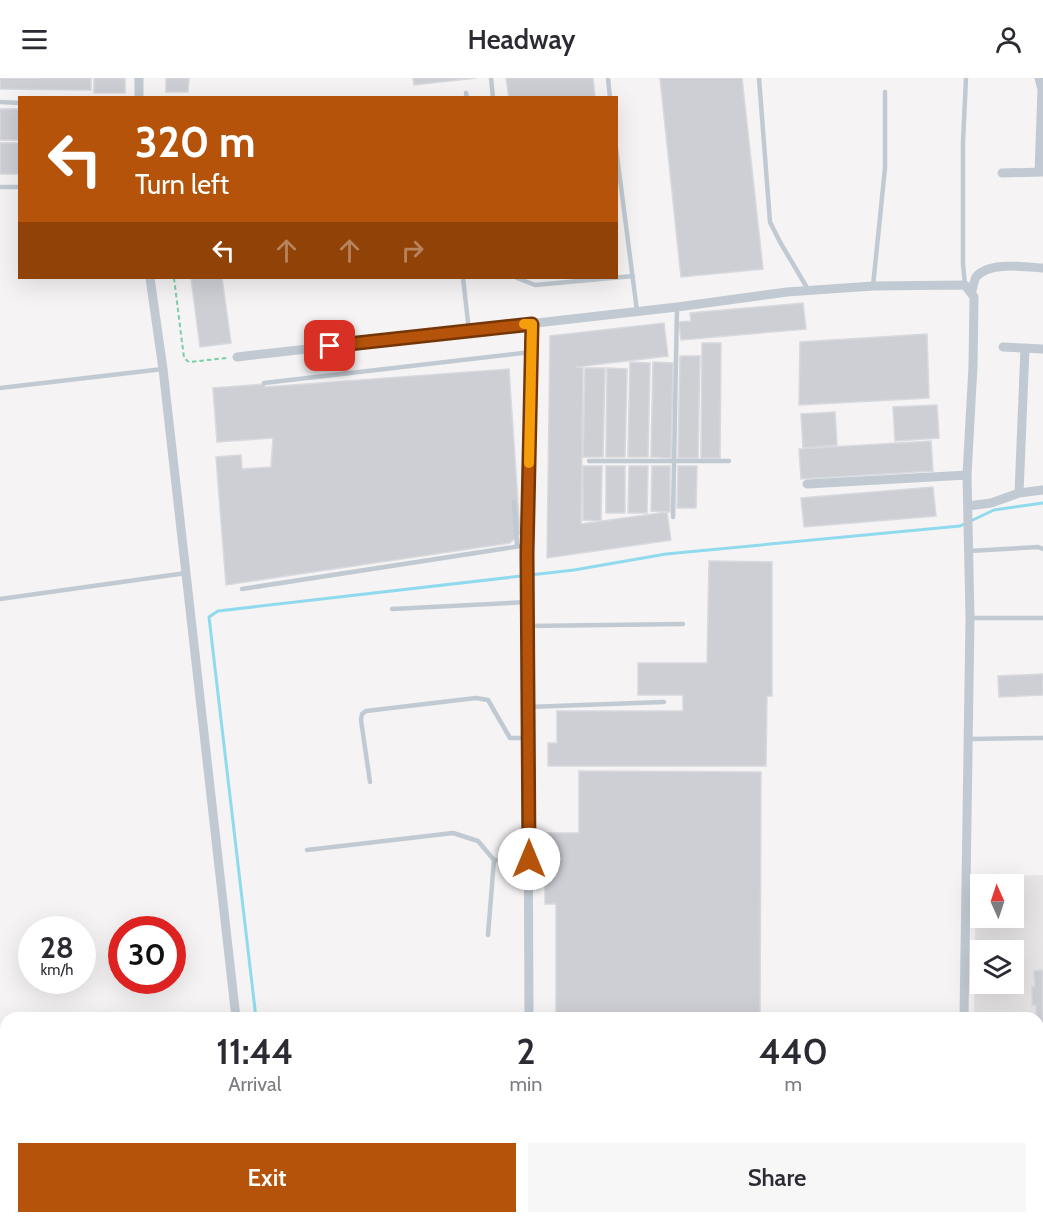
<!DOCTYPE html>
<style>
body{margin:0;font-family:Cabin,sans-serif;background:#f7f7f7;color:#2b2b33;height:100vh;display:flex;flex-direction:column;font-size:22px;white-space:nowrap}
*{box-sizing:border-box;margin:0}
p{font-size:20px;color:#7c7c81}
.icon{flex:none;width:33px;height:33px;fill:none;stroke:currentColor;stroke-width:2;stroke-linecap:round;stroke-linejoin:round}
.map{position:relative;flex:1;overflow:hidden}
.panel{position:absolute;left:0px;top:934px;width:1044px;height:212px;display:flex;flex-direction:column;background:#fff;border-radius:18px 18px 0 0;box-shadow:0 6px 24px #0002}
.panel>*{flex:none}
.top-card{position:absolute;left:18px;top:18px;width:600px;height:183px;border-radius:0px;box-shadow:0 6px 24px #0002;background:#b45309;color:#fff;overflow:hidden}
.needle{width:39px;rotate:357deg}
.buttons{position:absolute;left:970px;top:796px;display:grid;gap:12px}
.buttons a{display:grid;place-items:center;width:54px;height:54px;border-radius:0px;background:#fff;box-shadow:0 6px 24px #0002;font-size:30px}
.speed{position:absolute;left:18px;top:838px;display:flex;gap:12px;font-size:30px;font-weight:700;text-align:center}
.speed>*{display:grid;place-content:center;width:78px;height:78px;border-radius:50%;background:#fff;box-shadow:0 6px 24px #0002;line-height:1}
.speed small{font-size:15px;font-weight:400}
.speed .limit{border:9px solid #d22;background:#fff;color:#111}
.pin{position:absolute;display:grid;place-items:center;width:51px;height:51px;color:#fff;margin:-26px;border-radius:12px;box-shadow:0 3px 9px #0006}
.me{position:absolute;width:66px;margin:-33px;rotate:0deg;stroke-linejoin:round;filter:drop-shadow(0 0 4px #0008)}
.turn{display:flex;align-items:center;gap:21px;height:126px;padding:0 18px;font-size:27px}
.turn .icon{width:78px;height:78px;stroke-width:2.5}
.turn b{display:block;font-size:42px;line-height:51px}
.lanes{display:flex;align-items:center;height:57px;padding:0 18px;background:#0003;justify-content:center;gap:30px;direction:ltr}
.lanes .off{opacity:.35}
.eta{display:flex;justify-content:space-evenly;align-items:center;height:102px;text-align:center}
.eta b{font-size:36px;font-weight:600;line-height:42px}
.button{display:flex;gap:12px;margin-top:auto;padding:12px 18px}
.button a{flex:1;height:69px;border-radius:0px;background:#b45309;color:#fff;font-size:24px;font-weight:600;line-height:69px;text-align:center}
.button a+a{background:#f7f7f7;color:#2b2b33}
header{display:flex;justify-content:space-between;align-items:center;height:78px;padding:0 18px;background:#fff;font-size:27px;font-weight:600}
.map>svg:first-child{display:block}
.education{fill:#e6e4e5;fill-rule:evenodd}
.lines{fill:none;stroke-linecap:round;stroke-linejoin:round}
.stream{stroke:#90daee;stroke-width:3}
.building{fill:#cdcfd5;stroke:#d7d9de;stroke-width:1.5}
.path{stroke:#7ad0a6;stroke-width:2;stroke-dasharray:4.5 3;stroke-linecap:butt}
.lane{stroke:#c1cad2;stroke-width:4.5}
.street{stroke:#c1cad2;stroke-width:9}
.secondary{stroke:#c1cbd6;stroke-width:14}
.route-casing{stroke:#753606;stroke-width:15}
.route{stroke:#b45309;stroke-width:10}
.slow{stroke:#f59e0b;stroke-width:10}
</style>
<header><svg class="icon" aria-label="menu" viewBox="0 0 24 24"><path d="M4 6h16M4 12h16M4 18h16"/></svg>Headway<svg class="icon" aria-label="person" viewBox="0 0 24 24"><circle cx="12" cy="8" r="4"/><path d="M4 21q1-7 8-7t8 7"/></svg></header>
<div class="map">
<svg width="1043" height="1145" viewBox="0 0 1043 1145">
<rect width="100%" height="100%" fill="#f5f3f3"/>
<path class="education" d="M1043 797V981H1038V940H974L976 799ZM981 807H1014V840H981ZM981 873H1014V906H981Z"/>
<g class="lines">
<path class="stream" d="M256 940 209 539 218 533 574 492 666 476 960 448 994 432 1043 425"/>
</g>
<path class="building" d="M0 0H91V12L0 11Z
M94 0H125V15H94Z
M166 0H189L188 14H166Z
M413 0H476L414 7Z
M506 0H593L595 20H509Z
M660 0H742L763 191 681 199Z
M0 31H20V62H0Z
M0 65H20V96H0Z
M191 200H222L231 265 200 269Z
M803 225 806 251 681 262 679 244 691 243 690 235Z
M664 245 668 278 576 289 583 290 581 446 667 434 671 462 547 480 550 258Z
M927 256 929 320 799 327 800 264Z
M702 265H721L720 380H701Z
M680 278H700L698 380H678Z
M630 284 650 285 648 379H628Z
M653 284 673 285 671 380 651 379Z
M585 290H605L603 379H583Z
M607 290 627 291 625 379H606Z
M509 291 520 455 510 465 226 507 216 379 241 377 242 391 271 389 273 360 217 364 213 310 265 306V309Z
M937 327 939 360 895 363 893 329Z
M835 334 837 367 803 370 801 336Z
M931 363 933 393 801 401 799 371Z
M583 388H602L601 443 583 442Z
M606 388H625V435H606Z
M629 388H648L647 435H628Z
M652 388H670V434L651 433Z
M678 388H697L696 430H677Z
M933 409 936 438 804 449 801 420Z
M709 483 772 484V618H767L766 688H548V665H557V633H683V617H638V585H707Z
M1043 596V617L999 619 998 598Z
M579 693 761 694 760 940H556V826H545V755H579Z
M1043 892V943H1038V940H1036V927H1032V909H1035L1034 893Z
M1043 987V1031H1038V988Z
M0 1097H6V1128H1Z
M4 1131H6V1140H28L29 1145H5Z
M31 1140H55V1145H31Z
M58 1140H82V1145H58Z
M87 1140H110V1145H86Z
M116 1140H140L139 1145H115Z
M145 1140H158L169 1142 168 1145H144Z
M189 1140H233L231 1145H187Z"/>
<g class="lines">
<path class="path" d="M174 200 184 280 189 284 227 280"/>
<path class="lane" d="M491 0 493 20
M608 0 610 20
M759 0 770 144 780 164 809 213
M466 15 467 20
M0 24 20 25
M616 70 637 233
M0 109H20
M463 200 469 253
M517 200 535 207 633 198
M965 207 963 186V64L966 0
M873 208 885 90V14
M264 305 531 274
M0 310 163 291
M589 383H729
M514 424 517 468
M673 439 677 229
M969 473 1038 469 1043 471
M242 511 527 467
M0 521 186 495
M392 531 527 524
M971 540H1043
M527 548 683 546
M528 629 664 624
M969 661 1043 660
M370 704 361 642 362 636 366 633 476 620 488 622 510 660H528
M307 772 453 755 478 763 494 782 529 781
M488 857 494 782
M507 940 529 937"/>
<path class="street" d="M139 20V0
M1039 94 1042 12 1039 0
M1002 95 1043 94
M150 200 163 291 236 940
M972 213C973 209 974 203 976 199 988 183 1026 189 1043 190
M1003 269 1043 271
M237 279 677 229 787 214 873 208 965 207 974 219 973 288 967 397 970 540 964 940
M807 406 967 397
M1019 415 1025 270
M968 428 991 425 1019 415 1043 412
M529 940 527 476 532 245
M492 1140 493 1145
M659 1140 660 1145
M748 1140V1145
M829 1140 830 1145
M916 1140 917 1145
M1003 1140 1004 1145"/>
<path class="secondary" d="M1038 1062 1043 1061
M0 1081H6
M303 1140 308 1145
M412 1145 446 1140"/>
</g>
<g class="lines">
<g class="route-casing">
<path id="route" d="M330 268 532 246 527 476 529 781"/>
</g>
<use href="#route" class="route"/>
<path class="slow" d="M524 246H532L529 385"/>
</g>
</svg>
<div class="buttons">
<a><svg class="needle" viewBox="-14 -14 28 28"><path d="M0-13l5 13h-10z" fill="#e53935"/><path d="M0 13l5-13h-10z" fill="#7c7c81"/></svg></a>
<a><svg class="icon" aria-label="layers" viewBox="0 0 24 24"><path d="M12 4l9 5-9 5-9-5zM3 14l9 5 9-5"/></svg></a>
</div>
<div class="speed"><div>28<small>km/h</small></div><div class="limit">30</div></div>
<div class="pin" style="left:330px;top:268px;background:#d93025"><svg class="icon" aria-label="arrive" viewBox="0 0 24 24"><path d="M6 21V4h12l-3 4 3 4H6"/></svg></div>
<svg class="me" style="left:529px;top:781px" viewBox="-20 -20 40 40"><circle r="19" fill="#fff"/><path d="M0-13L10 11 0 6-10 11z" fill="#b45309"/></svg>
<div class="top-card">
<div class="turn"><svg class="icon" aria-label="left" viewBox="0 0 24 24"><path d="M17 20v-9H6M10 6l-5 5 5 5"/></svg><div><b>320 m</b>Turn left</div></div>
<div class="lanes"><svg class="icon" aria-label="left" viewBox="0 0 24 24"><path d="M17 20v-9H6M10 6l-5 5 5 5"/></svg><svg class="icon off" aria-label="ahead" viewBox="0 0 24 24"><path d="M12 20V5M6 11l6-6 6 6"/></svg><svg class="icon off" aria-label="ahead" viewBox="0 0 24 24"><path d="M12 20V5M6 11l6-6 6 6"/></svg><svg class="icon off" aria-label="right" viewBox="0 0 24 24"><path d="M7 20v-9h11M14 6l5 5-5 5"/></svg></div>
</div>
<section class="panel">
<div class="eta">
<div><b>11:44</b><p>Arrival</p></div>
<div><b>2</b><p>min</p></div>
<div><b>440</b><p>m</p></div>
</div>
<div class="button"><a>Exit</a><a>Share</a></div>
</section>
</div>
